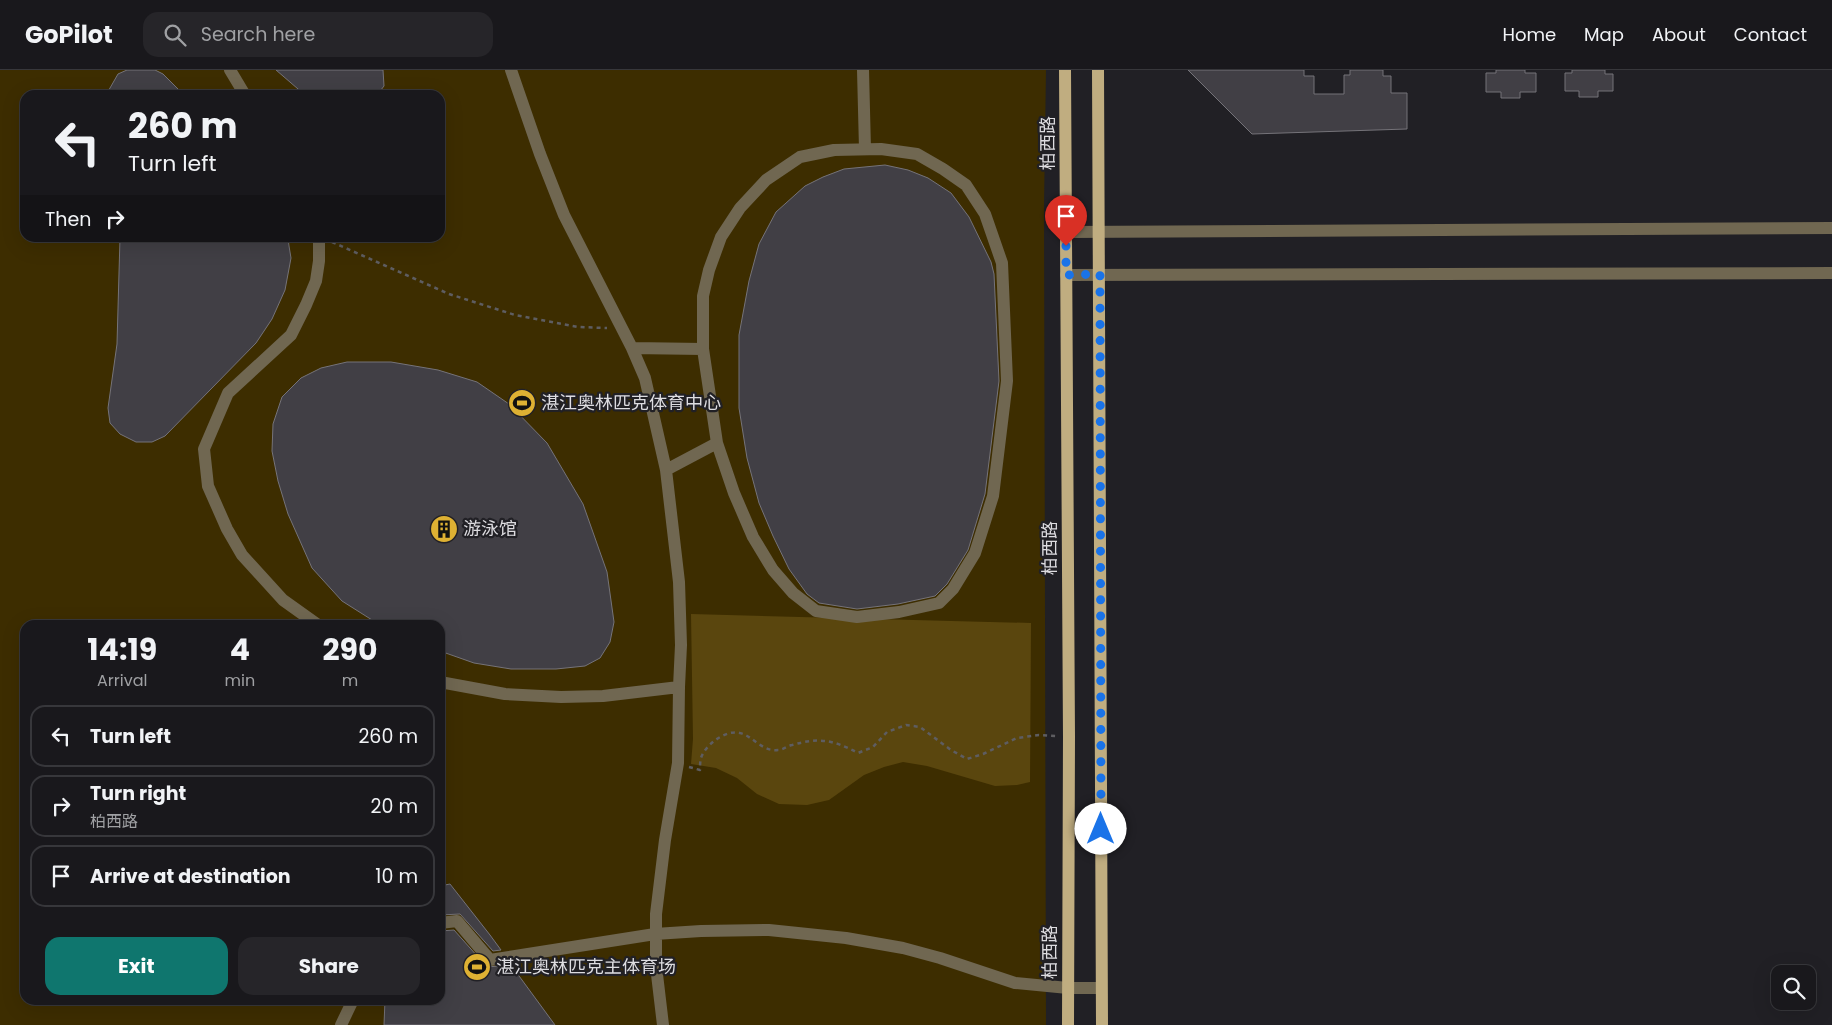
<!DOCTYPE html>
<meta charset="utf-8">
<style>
body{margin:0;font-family:Poppins,"Noto Sans SC",sans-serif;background:#262529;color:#f1f3f6;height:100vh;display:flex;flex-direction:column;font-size:19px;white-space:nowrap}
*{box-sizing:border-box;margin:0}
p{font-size:16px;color:#9fa0a3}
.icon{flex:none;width:28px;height:28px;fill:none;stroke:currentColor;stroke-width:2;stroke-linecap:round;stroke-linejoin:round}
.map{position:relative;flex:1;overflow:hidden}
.sheet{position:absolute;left:20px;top:550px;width:425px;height:385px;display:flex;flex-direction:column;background:#19181c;border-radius:15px;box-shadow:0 5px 20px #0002,0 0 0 1px #37373b}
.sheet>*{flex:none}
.hud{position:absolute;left:20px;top:20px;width:425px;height:152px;border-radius:15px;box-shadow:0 5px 20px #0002,0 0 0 1px #37373b;background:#19181c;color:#f1f3f6;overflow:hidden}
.fabs{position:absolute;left:1771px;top:895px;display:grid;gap:10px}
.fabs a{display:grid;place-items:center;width:45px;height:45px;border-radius:10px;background:#19181c;box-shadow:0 5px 20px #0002,0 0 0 1px #37373b;font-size:25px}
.pin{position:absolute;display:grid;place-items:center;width:42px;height:42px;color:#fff;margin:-51px -21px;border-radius:50% 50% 50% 0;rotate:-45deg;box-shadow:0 0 5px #0007}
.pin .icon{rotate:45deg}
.me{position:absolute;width:55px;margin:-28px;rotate:0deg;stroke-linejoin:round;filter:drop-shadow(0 0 4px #0008)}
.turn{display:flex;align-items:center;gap:18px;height:105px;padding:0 25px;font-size:22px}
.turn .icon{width:65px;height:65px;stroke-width:2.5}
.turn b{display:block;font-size:35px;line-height:42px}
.then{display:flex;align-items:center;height:48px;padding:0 25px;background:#0003;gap:10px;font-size:19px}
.eta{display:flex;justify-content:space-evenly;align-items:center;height:85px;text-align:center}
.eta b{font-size:30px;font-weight:700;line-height:35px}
.button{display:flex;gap:10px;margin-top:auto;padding:10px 25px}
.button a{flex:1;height:58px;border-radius:15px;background:#0f766e;color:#fff;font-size:20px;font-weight:700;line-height:58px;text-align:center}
.button a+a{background:#262529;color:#f1f3f6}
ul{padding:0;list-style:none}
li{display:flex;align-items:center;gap:15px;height:62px;margin:0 10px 8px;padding:0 15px;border:2px solid #37373b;border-radius:15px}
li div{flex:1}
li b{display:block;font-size:19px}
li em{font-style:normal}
header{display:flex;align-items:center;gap:30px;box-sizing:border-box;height:70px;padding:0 25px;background:#19181c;border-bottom:1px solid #37373b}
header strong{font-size:24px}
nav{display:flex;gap:28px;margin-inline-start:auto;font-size:18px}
.search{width:350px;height:45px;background:#262529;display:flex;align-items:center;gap:12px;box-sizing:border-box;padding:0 18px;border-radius:15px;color:#9fa0a3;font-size:19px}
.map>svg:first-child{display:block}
.green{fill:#3d2d00;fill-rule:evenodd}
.forest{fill:#5a460e}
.building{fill:#413f45;stroke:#757379}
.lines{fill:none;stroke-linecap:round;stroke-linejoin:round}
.path{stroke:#5e5d61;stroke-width:2.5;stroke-dasharray:4 4;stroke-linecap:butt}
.minor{stroke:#706751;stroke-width:12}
.major{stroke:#c0ad80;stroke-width:12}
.route{stroke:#1a73e8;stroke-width:9;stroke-dasharray:0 16.2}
.labels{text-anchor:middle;stroke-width:4.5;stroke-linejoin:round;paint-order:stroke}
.street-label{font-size:18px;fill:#dddce0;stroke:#212025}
.poi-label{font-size:18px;fill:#dddce0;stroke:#212025;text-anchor:start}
</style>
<header>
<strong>GoPilot</strong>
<div class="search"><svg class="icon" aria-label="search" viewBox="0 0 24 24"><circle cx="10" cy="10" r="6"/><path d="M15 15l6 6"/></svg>Search here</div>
<nav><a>Home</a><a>Map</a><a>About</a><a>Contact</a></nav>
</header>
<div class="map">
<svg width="1832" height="955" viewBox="0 0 1832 955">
<rect width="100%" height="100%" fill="#212025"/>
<path class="green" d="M0 0H1046L1044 136 1046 955H0ZM25 25H440V168H25ZM25 555H440V930H25Z"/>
<path class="forest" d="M691 544 1031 553 1030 712 1017 715 995 716 927 696 903 692 884 697 864 705 829 730 807 735 779 734 757 724 737 708 716 698 691 694 693 669Z"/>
<path class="building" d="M127 0H155L163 4 184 25H106L118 4Z
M276 0H383L384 16 377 25H305Z
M1188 0H1304V6H1314V24H1344V5H1350V0H1383V6H1391V23H1407V59L1252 64Z
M1496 0H1525V3H1536V22H1520V28H1501V22H1486V3H1496Z
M1572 0H1605V4H1613V21H1598V27H1579V21H1565V3H1572Z
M885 95 908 100 928 108 951 123 969 147 991 192 994 204 999 311 985 424 968 480 947 514 935 526 898 534 857 539 819 533 807 524 789 499 773 466 759 433 747 388 739 338V265L749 211 759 174 776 142 805 116 823 107 844 99Z
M120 168H288L289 176 291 188 285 220 272 249 256 273 165 366 152 372H136L120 364 110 353 108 338 117 274Z
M347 292H391L438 300 477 312 509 334 547 373 583 434 607 502 614 552 610 572 600 588 585 596 556 599H511L474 593 440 581V555H380L342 531 312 498 288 444 278 411 272 381 273 354 282 327 301 308 321 298Z
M450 814 490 865 501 880 493 881 460 844 440 845V816Z
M454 860 487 897 511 895 555 955H384L385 930H440V861Z"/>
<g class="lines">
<path class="path" d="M332 172 449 224 515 245 578 257 607 258
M689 697 700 700C700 696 700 692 701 688 705 675 726 659 740 663 753 666 762 682 778 680 783 680 787 676 792 675 820 667 833 670 858 683L873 677 887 662 906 655 920 657 951 680 967 689 983 684 1017 668 1039 665 1056 666"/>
<path class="minor" d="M230 0 245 25
M511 0 540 84 564 145 632 278 645 308 666 400 679 512 681 575 679 617 678 693 665 770 656 844V896L663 955
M863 0 865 79
M881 79 917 84 943 99 966 115 985 144 1002 193 1007 311 993 426 975 483 953 519 939 533 899 542 857 547 816 541 793 523 773 500 753 467 734 423 717 373 703 279V226L709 200 721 167 740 138 766 110 800 87 834 80Z
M1066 162 1832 158
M1066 205 1832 203
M632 278 703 279
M666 400 717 373
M318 555 283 530 242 485 227 459 208 416 204 379 228 323 291 265 306 235 316 211 319 191V168
M440 612 505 624 561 627 603 626 679 617
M440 853 457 851 490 890 655 864 701 861 769 860 846 868 903 878 940 888 1015 913 1068 918H1101
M341 955 353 930"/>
<path class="major" d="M1065 0 1069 666 1068 955
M1098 0 1102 955"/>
</g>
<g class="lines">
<path class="route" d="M1066 176V205L1100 204 1101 759"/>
</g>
<defs>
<g id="stadium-disc" transform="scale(1.4375)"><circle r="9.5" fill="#deb133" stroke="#212025"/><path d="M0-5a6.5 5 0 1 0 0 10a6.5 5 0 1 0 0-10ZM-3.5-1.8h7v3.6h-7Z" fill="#111"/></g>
<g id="building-disc" transform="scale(1.4375)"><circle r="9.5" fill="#deb133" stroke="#212025"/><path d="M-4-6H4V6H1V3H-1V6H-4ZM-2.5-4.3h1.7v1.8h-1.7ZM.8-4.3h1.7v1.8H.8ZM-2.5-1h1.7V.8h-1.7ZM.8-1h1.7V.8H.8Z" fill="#111"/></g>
</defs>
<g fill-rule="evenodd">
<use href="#stadium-disc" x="522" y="333"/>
<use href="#building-disc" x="444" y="459"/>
<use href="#stadium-disc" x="477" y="897"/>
</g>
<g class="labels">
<g class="street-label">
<text transform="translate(1048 73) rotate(-90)" y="6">柏西路</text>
<text transform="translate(1050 478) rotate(-90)" y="6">柏西路</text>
<text transform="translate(1050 882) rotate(-90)" y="6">柏西路</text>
</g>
<g class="poi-label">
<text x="541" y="339">湛江奥林匹克体育中心</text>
<text x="463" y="465">游泳馆</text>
<text x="496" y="903">湛江奥林匹克主体育场</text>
</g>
</g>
</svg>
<div class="fabs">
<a><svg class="icon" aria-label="search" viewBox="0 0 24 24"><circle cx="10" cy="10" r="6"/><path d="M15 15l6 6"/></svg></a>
</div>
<div class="pin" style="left:1066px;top:176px;background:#d93025"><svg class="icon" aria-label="arrive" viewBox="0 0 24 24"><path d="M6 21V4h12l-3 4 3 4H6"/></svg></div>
<svg class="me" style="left:1101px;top:759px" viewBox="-20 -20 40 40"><circle r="19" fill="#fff"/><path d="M0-13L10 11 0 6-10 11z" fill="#1a73e8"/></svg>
<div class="hud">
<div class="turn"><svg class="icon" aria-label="left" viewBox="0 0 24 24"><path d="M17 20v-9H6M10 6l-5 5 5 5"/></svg><div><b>260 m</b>Turn left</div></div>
<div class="then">Then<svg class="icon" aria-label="right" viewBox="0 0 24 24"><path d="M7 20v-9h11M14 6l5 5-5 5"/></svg></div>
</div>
<section class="sheet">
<div class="eta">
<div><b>14:19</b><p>Arrival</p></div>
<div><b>4</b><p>min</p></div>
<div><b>290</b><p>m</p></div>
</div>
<ul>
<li><svg class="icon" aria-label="left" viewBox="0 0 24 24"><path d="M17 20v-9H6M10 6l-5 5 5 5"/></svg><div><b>Turn left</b></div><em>260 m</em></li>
<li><svg class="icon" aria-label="right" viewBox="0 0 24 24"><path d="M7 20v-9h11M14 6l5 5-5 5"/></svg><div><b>Turn right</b><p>柏西路</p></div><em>20 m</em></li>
<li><svg class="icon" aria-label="arrive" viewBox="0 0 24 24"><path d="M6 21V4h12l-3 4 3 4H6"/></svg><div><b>Arrive at destination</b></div><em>10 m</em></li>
</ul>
<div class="button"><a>Exit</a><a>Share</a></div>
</section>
</div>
